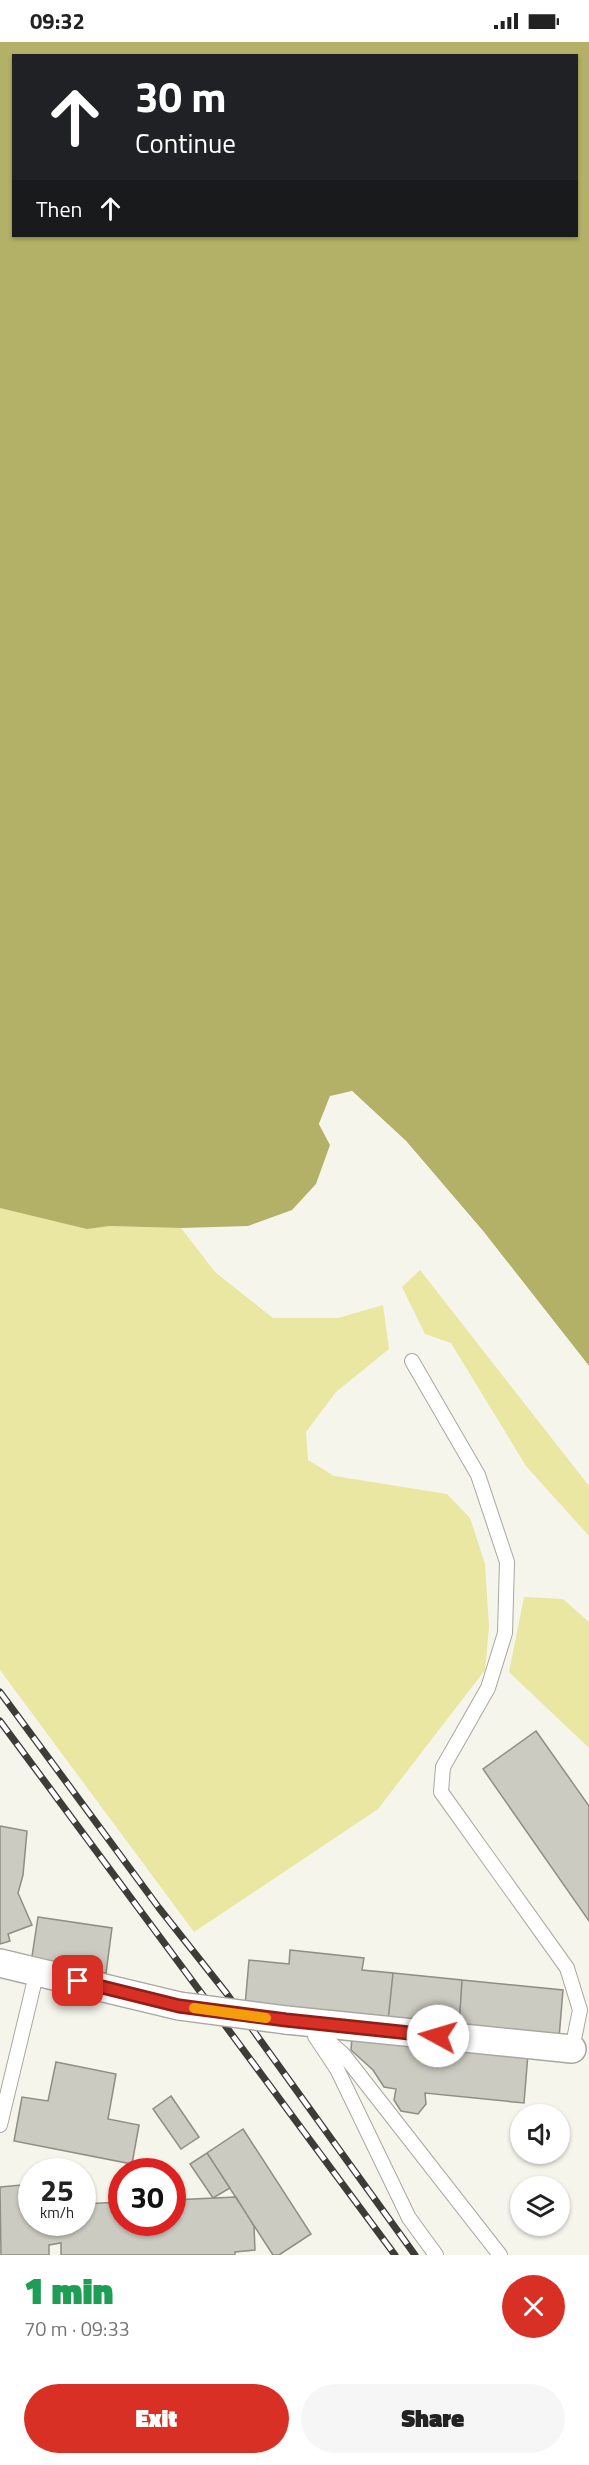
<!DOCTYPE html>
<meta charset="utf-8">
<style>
body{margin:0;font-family:"Titillium Web",sans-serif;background:#f6f6f6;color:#222;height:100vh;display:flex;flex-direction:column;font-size:22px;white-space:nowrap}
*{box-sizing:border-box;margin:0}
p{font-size:20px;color:#767676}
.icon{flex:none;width:33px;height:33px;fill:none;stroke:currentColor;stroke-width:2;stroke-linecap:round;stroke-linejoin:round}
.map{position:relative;height:2213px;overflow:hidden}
.panel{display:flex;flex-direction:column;background:#fff;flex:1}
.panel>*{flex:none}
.top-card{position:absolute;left:12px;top:12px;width:566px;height:183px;border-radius:0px;box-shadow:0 2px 4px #0004;background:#202124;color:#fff;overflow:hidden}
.buttons{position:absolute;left:510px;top:2062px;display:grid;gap:12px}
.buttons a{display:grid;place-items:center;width:60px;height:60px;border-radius:50%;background:#fff;box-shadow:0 2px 4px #0004;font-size:30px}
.speed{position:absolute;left:18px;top:2116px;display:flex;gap:12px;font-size:30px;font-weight:700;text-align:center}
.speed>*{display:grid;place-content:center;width:78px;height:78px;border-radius:50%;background:#fff;box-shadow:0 2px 4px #0004;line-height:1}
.speed small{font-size:15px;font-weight:400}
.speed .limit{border:9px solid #d22;background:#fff;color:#111}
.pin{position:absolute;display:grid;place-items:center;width:51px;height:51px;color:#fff;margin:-26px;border-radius:12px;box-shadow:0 3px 9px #0006}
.me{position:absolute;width:66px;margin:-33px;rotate:276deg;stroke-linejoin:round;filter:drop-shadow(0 0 4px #0008)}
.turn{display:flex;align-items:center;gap:21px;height:126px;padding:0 24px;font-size:27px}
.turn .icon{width:78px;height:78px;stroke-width:2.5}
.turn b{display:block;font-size:42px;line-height:51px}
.then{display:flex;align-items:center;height:57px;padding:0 24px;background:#0003;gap:12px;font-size:22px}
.round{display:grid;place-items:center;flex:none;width:63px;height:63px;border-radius:32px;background:#f6f6f6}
.headline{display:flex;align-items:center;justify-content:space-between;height:102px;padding:0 24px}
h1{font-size:36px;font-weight:800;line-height:45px;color:#1e9e55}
.button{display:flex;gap:12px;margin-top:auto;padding:12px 24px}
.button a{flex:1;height:69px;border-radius:36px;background:#d93025;color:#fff;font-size:24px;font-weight:800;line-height:69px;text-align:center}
.button a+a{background:#f6f6f6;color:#222}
.status{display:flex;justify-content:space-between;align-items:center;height:42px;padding:0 30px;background:#fff;direction:ltr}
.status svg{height:16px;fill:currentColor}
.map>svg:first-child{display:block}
.green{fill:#e9e7a1}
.water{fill:#b3b067;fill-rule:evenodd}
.pier{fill:#f5f5ec}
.building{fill:#cbcbc1;stroke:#8e8e85;stroke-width:1.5}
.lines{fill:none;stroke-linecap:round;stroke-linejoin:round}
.service-casing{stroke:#a8a89f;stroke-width:16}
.minor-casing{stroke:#a8a89f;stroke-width:30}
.service{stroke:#fff;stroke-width:14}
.minor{stroke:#fff;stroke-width:27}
.rail-casing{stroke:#3d3d38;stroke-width:7}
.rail{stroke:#fff;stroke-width:4.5;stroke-dasharray:14;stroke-linecap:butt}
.minor-bridge-casing{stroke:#a8a89f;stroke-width:30;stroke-linecap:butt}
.minor-bridge{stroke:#fff;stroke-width:27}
.route-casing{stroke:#8d1f18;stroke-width:15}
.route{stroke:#d93025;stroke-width:10}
.slow{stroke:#f59e0b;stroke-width:10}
</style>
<div class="status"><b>09:32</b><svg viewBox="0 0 49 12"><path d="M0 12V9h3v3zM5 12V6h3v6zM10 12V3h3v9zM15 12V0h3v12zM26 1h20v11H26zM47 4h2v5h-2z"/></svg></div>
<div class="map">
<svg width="589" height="2213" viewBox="0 0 589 2213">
<rect width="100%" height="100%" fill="#f5f5ec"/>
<path class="green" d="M0 1166 109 1184 181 1186 215 1230 273 1276H338L383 1263 389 1307 336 1350 306 1390 308 1418 334 1434 447 1452 470 1476 485 1522 489 1585 485 1628 378 1767 194 1890 0 1628Z
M420 1228 589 1444V1494L526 1424 451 1301 425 1292 402 1245Z
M524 1555 563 1557 589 1580V1706L509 1630Z"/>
<path class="water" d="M0 0H589V1324L483 1189 406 1099 352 1049 330 1055 319 1082 330 1103 316 1142 292 1168 248 1184 181 1186 109 1184 87 1187 0 1166ZM14 14H576V194H14Z"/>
<path class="pier" d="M352 1049 406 1099 483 1189 589 1324V1327L480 1191 404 1101 351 1052 332 1057 323 1082 333 1102 332 1106 319 1082 330 1054Z"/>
<path class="building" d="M536 1689 589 1764V1879L483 1727Z
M0 1784 27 1789 23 1833 18 1851 32 1883 8 1892 10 1899 0 1902Z
M38 1875 112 1886 106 1931 31 1921Z
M290 1908 364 1916 362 1928 393 1931 388 1979 245 1964 249 1918 289 1922Z
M393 1931 462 1938 459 1985 388 1979Z
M462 1938 563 1948 559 1996 459 1985Z
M352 1995 528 2012 524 2061 425 2051 426 2062 418 2072 401 2069 394 2058 396 2047 384 2045 373 2028 351 2008Z
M56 2020 116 2032 108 2077 139 2083 132 2122 14 2099 22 2055 48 2059Z
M171 2054 199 2095 181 2107 153 2067Z
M243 2087 311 2192 279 2213H273L207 2111Z
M207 2111 230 2146 213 2156 190 2122Z
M32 2142V2181H82V2162L122 2160V2181H172V2158L236 2155 254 2184 255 2208 235 2210V2213H61V2201L49 2203V2213H1L0 2145Z"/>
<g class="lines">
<g class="service-casing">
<path id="service" d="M412 1319 478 1433 507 1520 505 1591 488 1646 443 1725 441 1750 567 1926 580 1968 572 2007
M311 1984 343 2012 500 2213
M315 1994 337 2027 409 2176 436 2213
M0 2083 37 1929"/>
</g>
<g class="minor-casing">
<path id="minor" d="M0 1921 179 1964
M286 1978 572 2007"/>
</g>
<use href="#service" class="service"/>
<use href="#minor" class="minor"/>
<g class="rail-casing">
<path id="rail" d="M0 1650 159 1866 227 1952 415 2213
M0 1679 395 2213"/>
</g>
<use href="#rail" class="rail"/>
<g class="minor-bridge-casing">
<path id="minor-bridge" d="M179 1964 286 1978"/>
</g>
<use href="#minor-bridge" class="minor-bridge"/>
</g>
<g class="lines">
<g class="route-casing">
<path id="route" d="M78 1939 179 1964 286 1978 438 1994"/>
</g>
<use href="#route" class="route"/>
<path class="slow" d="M194 1966 266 1976"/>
</g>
</svg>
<div class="buttons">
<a><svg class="icon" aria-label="sound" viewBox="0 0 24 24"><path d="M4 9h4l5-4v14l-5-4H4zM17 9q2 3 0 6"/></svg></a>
<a><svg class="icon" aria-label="layers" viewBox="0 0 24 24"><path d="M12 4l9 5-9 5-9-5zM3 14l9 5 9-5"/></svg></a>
</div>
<div class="speed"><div>25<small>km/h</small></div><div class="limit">30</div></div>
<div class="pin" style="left:78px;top:1939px;background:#d93025"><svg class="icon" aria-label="arrive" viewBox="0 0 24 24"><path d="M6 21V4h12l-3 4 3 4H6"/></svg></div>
<svg class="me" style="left:438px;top:1994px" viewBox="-20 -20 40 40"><circle r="19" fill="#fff"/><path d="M0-13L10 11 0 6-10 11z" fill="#d93025"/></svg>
<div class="top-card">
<div class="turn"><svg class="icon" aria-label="ahead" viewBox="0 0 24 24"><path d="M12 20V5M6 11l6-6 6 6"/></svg><div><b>30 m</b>Continue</div></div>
<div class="then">Then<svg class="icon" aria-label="ahead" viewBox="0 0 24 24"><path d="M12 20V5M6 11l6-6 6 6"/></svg></div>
</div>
</div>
<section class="panel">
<div class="headline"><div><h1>1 min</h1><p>70 m · 09:33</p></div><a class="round" style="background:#d93025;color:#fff"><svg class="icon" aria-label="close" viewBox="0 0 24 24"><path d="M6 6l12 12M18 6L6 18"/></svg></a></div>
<div class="button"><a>Exit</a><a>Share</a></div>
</section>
